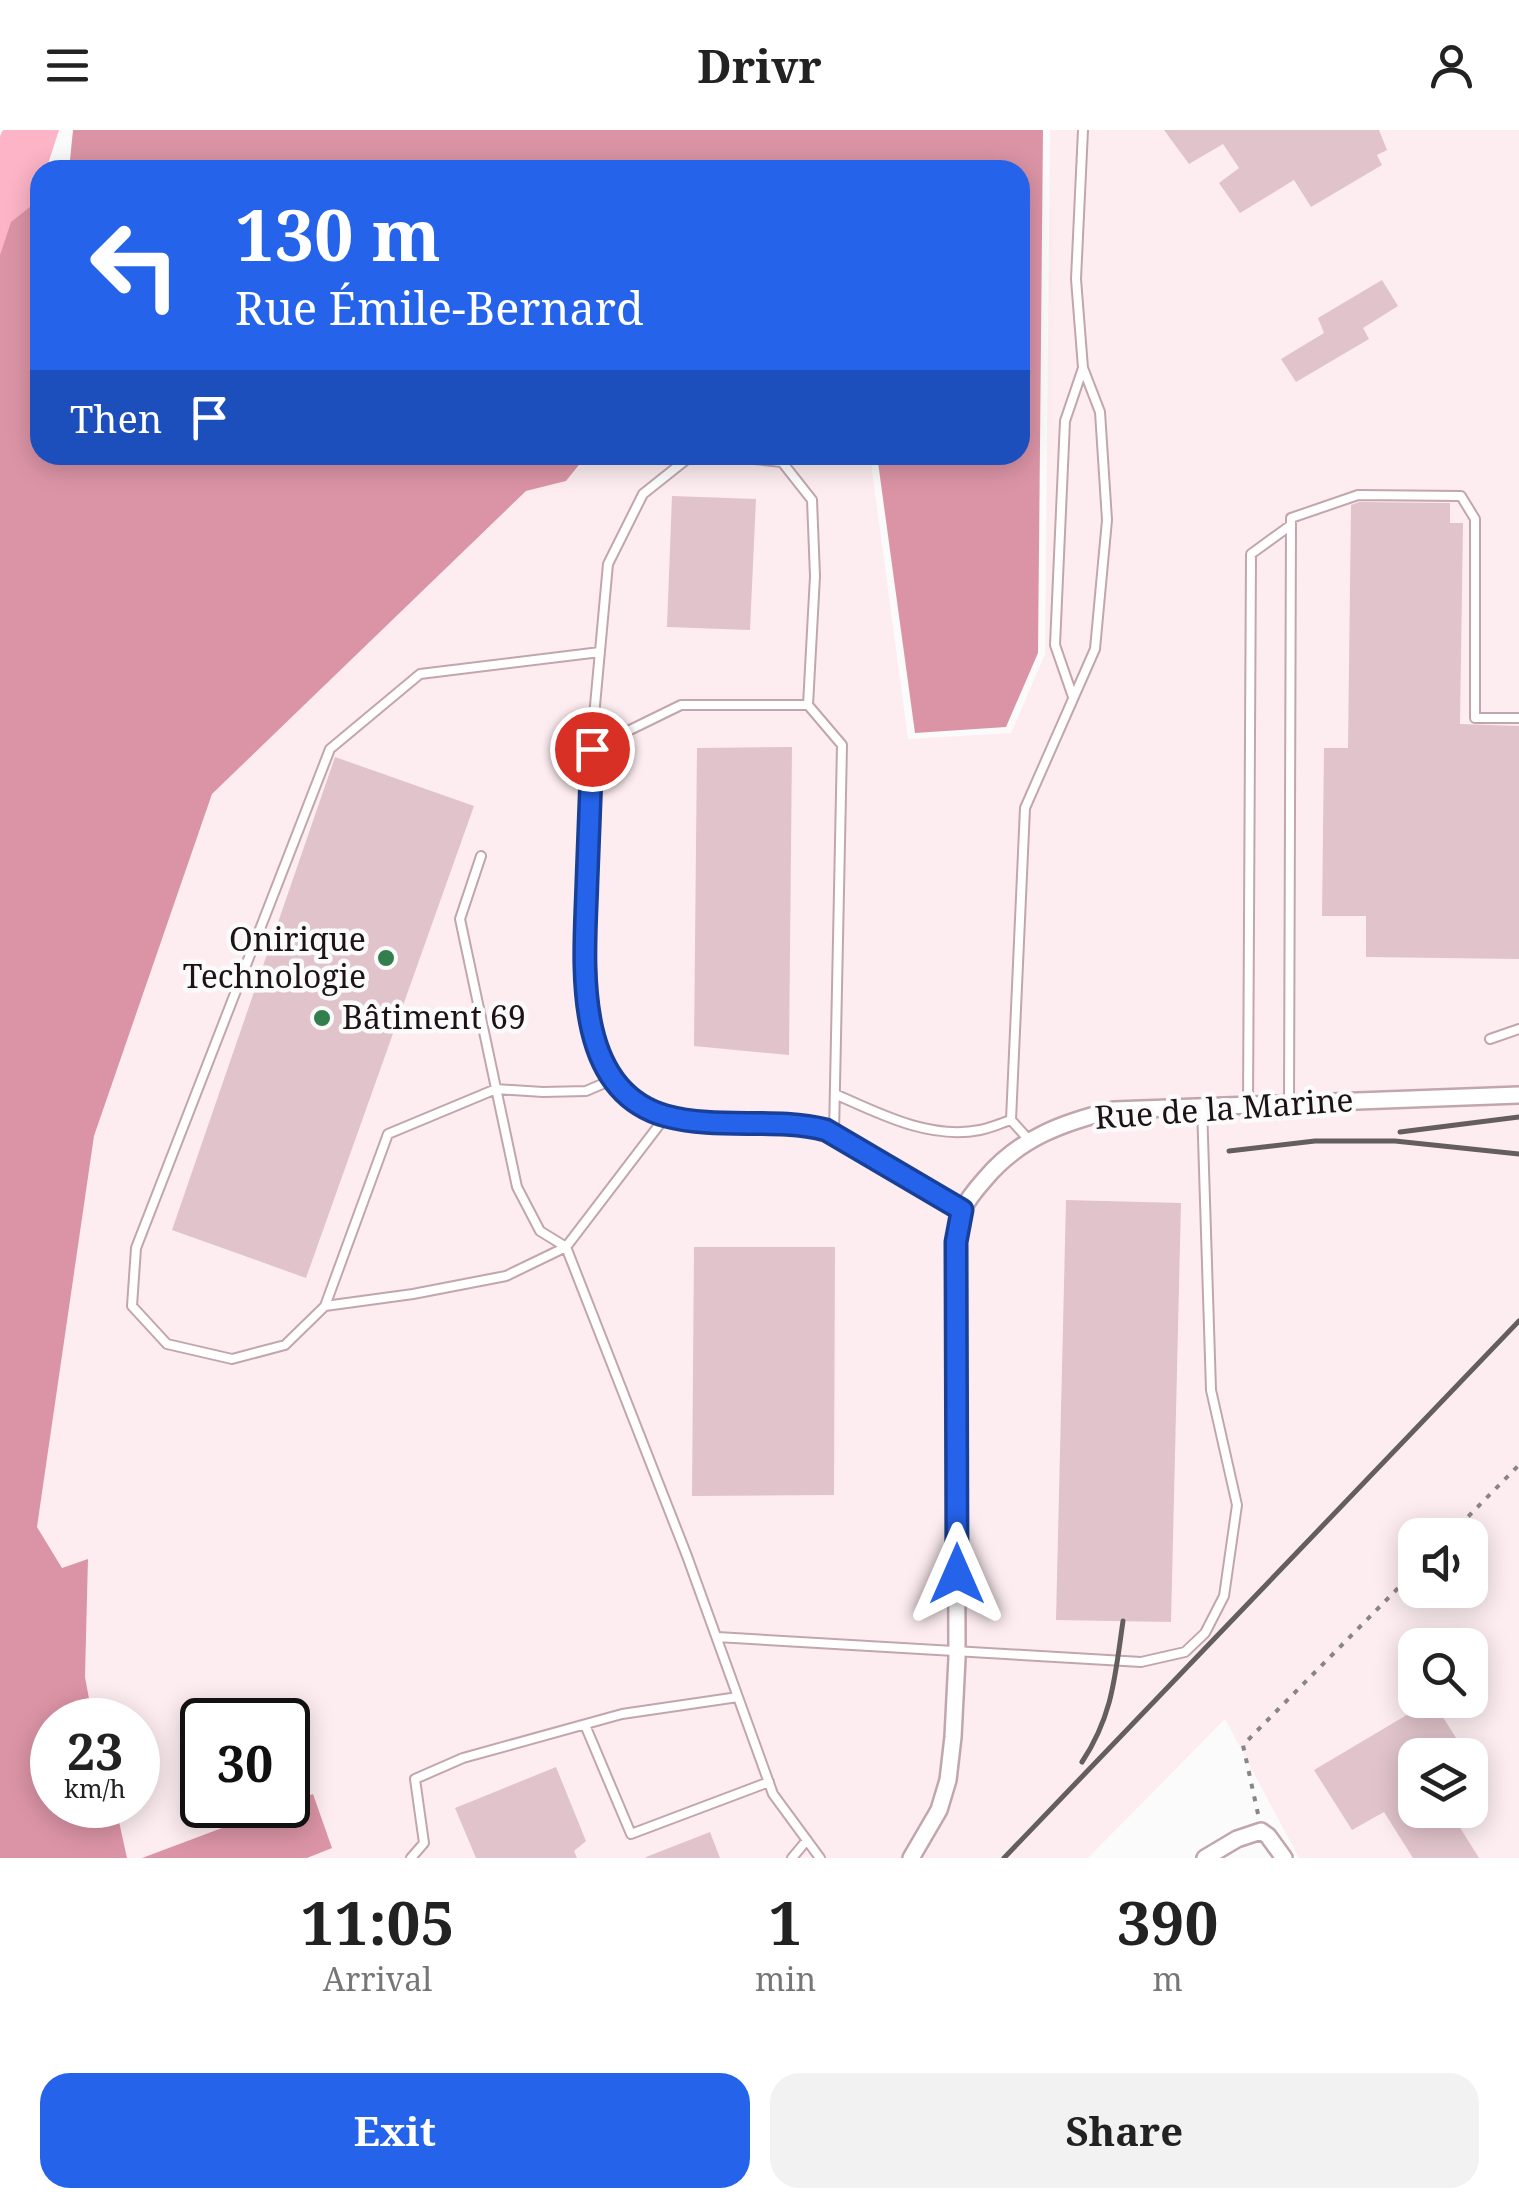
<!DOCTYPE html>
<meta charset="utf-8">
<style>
body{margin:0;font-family:"Noto Serif",serif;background:#f2f2f2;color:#222;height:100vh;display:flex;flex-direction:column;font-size:38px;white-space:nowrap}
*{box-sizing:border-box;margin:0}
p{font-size:32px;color:#767676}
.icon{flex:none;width:55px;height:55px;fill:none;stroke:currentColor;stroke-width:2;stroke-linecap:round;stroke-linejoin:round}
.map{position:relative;height:1728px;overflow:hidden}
.sheet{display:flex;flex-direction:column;background:#fff;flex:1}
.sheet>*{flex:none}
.guide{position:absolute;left:30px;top:30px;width:1000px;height:305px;border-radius:30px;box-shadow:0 5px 25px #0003;background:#2563eb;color:#fff;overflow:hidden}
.tools{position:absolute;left:1398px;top:1388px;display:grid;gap:20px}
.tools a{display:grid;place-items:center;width:90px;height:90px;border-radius:20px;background:#fff;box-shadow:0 5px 25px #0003;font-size:50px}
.speed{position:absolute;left:30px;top:1568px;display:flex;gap:20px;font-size:50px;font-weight:700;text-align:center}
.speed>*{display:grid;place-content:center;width:130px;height:130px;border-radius:50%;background:#fff;box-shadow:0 5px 25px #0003;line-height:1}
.speed small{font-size:25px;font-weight:400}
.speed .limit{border:5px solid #111;border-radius:15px;background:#fff;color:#111}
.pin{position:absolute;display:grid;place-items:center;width:85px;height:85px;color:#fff;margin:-42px;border:5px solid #fff;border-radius:50%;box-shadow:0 2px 10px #0007}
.me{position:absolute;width:110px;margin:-55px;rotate:0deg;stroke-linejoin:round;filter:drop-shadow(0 0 8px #0008)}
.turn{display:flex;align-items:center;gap:35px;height:210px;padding:0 40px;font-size:45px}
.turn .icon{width:130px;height:130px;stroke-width:2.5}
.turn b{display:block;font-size:70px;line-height:85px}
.then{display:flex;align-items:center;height:95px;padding:0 40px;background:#0003;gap:20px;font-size:38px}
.eta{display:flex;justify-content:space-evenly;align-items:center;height:170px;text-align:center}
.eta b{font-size:60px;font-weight:700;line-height:70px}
.action{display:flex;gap:20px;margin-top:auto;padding:20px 40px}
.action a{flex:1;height:115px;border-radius:30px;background:#2563eb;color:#fff;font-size:40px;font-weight:700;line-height:115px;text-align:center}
.action a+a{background:#f2f2f2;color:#222}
header{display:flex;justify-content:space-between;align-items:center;height:130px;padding:0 40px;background:#fff;font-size:45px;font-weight:700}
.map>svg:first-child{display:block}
.built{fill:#fdedf1;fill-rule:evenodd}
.forest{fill:#fdb4c6}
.water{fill:#db94a6}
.building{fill:#e1c4cb}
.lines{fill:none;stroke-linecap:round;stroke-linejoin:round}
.lane-casing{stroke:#c2a6ad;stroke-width:12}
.street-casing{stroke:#c2a6ad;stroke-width:20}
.path{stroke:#898485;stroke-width:4;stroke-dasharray:5 8;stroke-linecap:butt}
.lane{stroke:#fff;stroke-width:8}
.street{stroke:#fff;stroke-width:15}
.rail{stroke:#645e60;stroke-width:5}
.route-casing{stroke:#184099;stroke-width:25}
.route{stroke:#2563eb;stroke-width:18}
.poi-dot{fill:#327e4d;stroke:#fbfbfb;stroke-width:4}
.labels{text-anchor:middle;stroke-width:9;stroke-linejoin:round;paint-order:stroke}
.poi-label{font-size:32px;fill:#1d1316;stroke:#fbfbfb;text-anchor:end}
.street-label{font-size:32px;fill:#1d1316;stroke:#fbfbfb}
</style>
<header><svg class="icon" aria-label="menu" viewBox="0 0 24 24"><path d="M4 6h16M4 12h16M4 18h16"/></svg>Drivr<svg class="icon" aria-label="person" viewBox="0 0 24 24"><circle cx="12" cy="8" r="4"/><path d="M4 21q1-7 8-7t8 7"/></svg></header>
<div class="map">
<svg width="1519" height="1728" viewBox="0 0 1519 1728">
<rect width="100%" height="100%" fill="#fbfbfb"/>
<path class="built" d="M1050 0H1519V1728H1299L1225 1589 1088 1728H307L332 1717 313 1665 288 1674V1590H202V1675H284L142 1728H127L118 1687 111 1675H138V1590H93L85 1547 88 1430 62 1438 37 1397 94 1006 212 664 526 361 566 351 589 325H870L908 609 1011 603 1045 524ZM1415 1405H1470V1460H1415ZM1415 1515H1470V1570H1415ZM1415 1625H1470V1680H1415Z"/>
<path class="forest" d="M3 0H59L46 40H40C40 76 17 114 0 145V6Z"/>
<path class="water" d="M73 0H1043L1038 523 1006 597 915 603 877 325H1020V40H69Z
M40 69V325H587L566 351 526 361 212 664 94 1006 37 1397 62 1438 88 1429 85 1547 93 1590H52V1675H111L118 1687 127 1728H0V125L11 92Z
M313 1664 332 1718 307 1728H142Z"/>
<path class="building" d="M1164 0H1379L1387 20 1377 25 1382 35 1311 77 1294 50 1240 83 1219 53 1239 38 1223 14 1189 34Z
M1382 150 1398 176 1363 198 1369 209 1296 252 1281 229 1324 203 1318 188Z
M672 366 756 369 750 500 667 497Z
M1359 372 1450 373V393H1463L1460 594 1519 596V829L1366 827V786H1322L1324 618H1348L1351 375Z
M792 617 789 925 694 916 697 618Z
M335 627 474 676 306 1148 172 1100Z
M1066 1070 1181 1073 1171 1492 1056 1490Z
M694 1117H835L834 1365 692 1366Z
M1432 1570 1467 1625H1415V1680H1449L1479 1728H1413L1384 1682 1352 1700 1314 1640Z
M556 1637 586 1711 574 1721 577 1728H476L455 1678Z
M710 1702 720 1728H646V1727Z"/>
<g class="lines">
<g class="lane-casing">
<path id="lane" d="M716 325 782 332 812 370 815 446 808 575
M1073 567 1055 515 1065 291 1083 238
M591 619 681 575H808L842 615 834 1004
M591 619 608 434 643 364 692 325
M481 726 460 789 517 1057 540 1101 566 1117
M1490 909 1519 899
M835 964C880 984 930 1010 980 1000 991 998 1001 993 1011 990
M1289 973 1291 388 1358 365 1461 366 1475 389V588H1519
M1248 974 1251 424 1291 395
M666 986 566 1117 687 1426 773 1664 820 1728
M1029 1010 1011 990 1025 678 1095 519 1107 390 1100 282 1083 238 1076 149 1083 0
M566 1117 506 1146 413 1164 325 1176 285 1215 232 1229 167 1214 132 1176 136 1118 330 619 420 544 600 522
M325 1176 388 1004 496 959 543 962 586 961 614 949
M717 1507 1141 1532 1185 1522 1205 1503 1224 1466 1237 1375 1211 1260 1202 976
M585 1595 631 1704 769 1652
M411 1728 424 1713 415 1649 463 1628 622 1584 738 1567
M792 1728 807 1710"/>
</g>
<g class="street-casing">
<path id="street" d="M591 619C590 665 589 712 587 758 585 833 571 959 666 986 718 1001 774 987 827 1000L962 1080
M911 1728 939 1680 948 1650 953 1607 957 1528 956 1112C957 1102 958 1091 962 1081 967 1070 977 1058 985 1049 1019 1008 1064 992 1114 980L1519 965
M1205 1728 1237 1709 1261 1701 1268 1706 1284 1728"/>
</g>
<path class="path" d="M1450 1405 1519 1335
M1258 1684 1243 1615 1415 1441"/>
<use href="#lane" class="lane"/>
<use href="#street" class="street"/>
<path class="rail" d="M1400 1002 1519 987
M1229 1021 1315 1011H1395L1519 1024
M1082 1632C1113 1585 1115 1546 1123 1491
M1004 1728 1519 1191"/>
</g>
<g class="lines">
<g class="route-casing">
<path id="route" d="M592 619C590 663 589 706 587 750 585 826 569 959 666 986 718 1000 774 987 826 1000L962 1080 956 1112 957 1444"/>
</g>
<use href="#route" class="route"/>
</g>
<g class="poi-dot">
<circle cx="386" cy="828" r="10"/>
<circle cx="322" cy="888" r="10"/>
</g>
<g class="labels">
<g class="poi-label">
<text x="366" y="821">Onirique<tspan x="366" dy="37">Technologie</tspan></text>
<text x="342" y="899" text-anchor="start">Bâtiment 69</text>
</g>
<g class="street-label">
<text transform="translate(1224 979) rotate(-4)" y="11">Rue de la Marine</text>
</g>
</g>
</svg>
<div class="tools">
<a><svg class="icon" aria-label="sound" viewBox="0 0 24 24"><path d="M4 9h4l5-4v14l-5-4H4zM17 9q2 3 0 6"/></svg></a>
<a><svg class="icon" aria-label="search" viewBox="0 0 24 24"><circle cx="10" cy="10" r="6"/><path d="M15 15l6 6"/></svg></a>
<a><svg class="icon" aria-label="layers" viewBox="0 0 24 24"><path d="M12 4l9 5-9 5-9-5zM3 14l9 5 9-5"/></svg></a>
</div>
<div class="speed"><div>23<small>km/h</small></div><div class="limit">30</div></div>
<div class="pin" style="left:592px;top:619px;background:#d93025"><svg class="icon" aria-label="arrive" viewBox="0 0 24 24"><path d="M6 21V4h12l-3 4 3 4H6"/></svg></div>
<svg class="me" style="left:957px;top:1444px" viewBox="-20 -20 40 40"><path d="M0-17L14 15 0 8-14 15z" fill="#2563eb" stroke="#fff" stroke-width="4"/></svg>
<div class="guide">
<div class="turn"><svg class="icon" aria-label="left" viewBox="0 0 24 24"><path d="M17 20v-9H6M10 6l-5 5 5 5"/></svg><div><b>130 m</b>Rue Émile-Bernard</div></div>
<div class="then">Then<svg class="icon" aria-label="arrive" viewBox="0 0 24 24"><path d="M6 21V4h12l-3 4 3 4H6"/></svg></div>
</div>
</div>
<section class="sheet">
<div class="eta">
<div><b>11:05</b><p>Arrival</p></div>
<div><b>1</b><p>min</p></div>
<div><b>390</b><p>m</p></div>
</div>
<div class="action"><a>Exit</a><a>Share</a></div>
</section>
